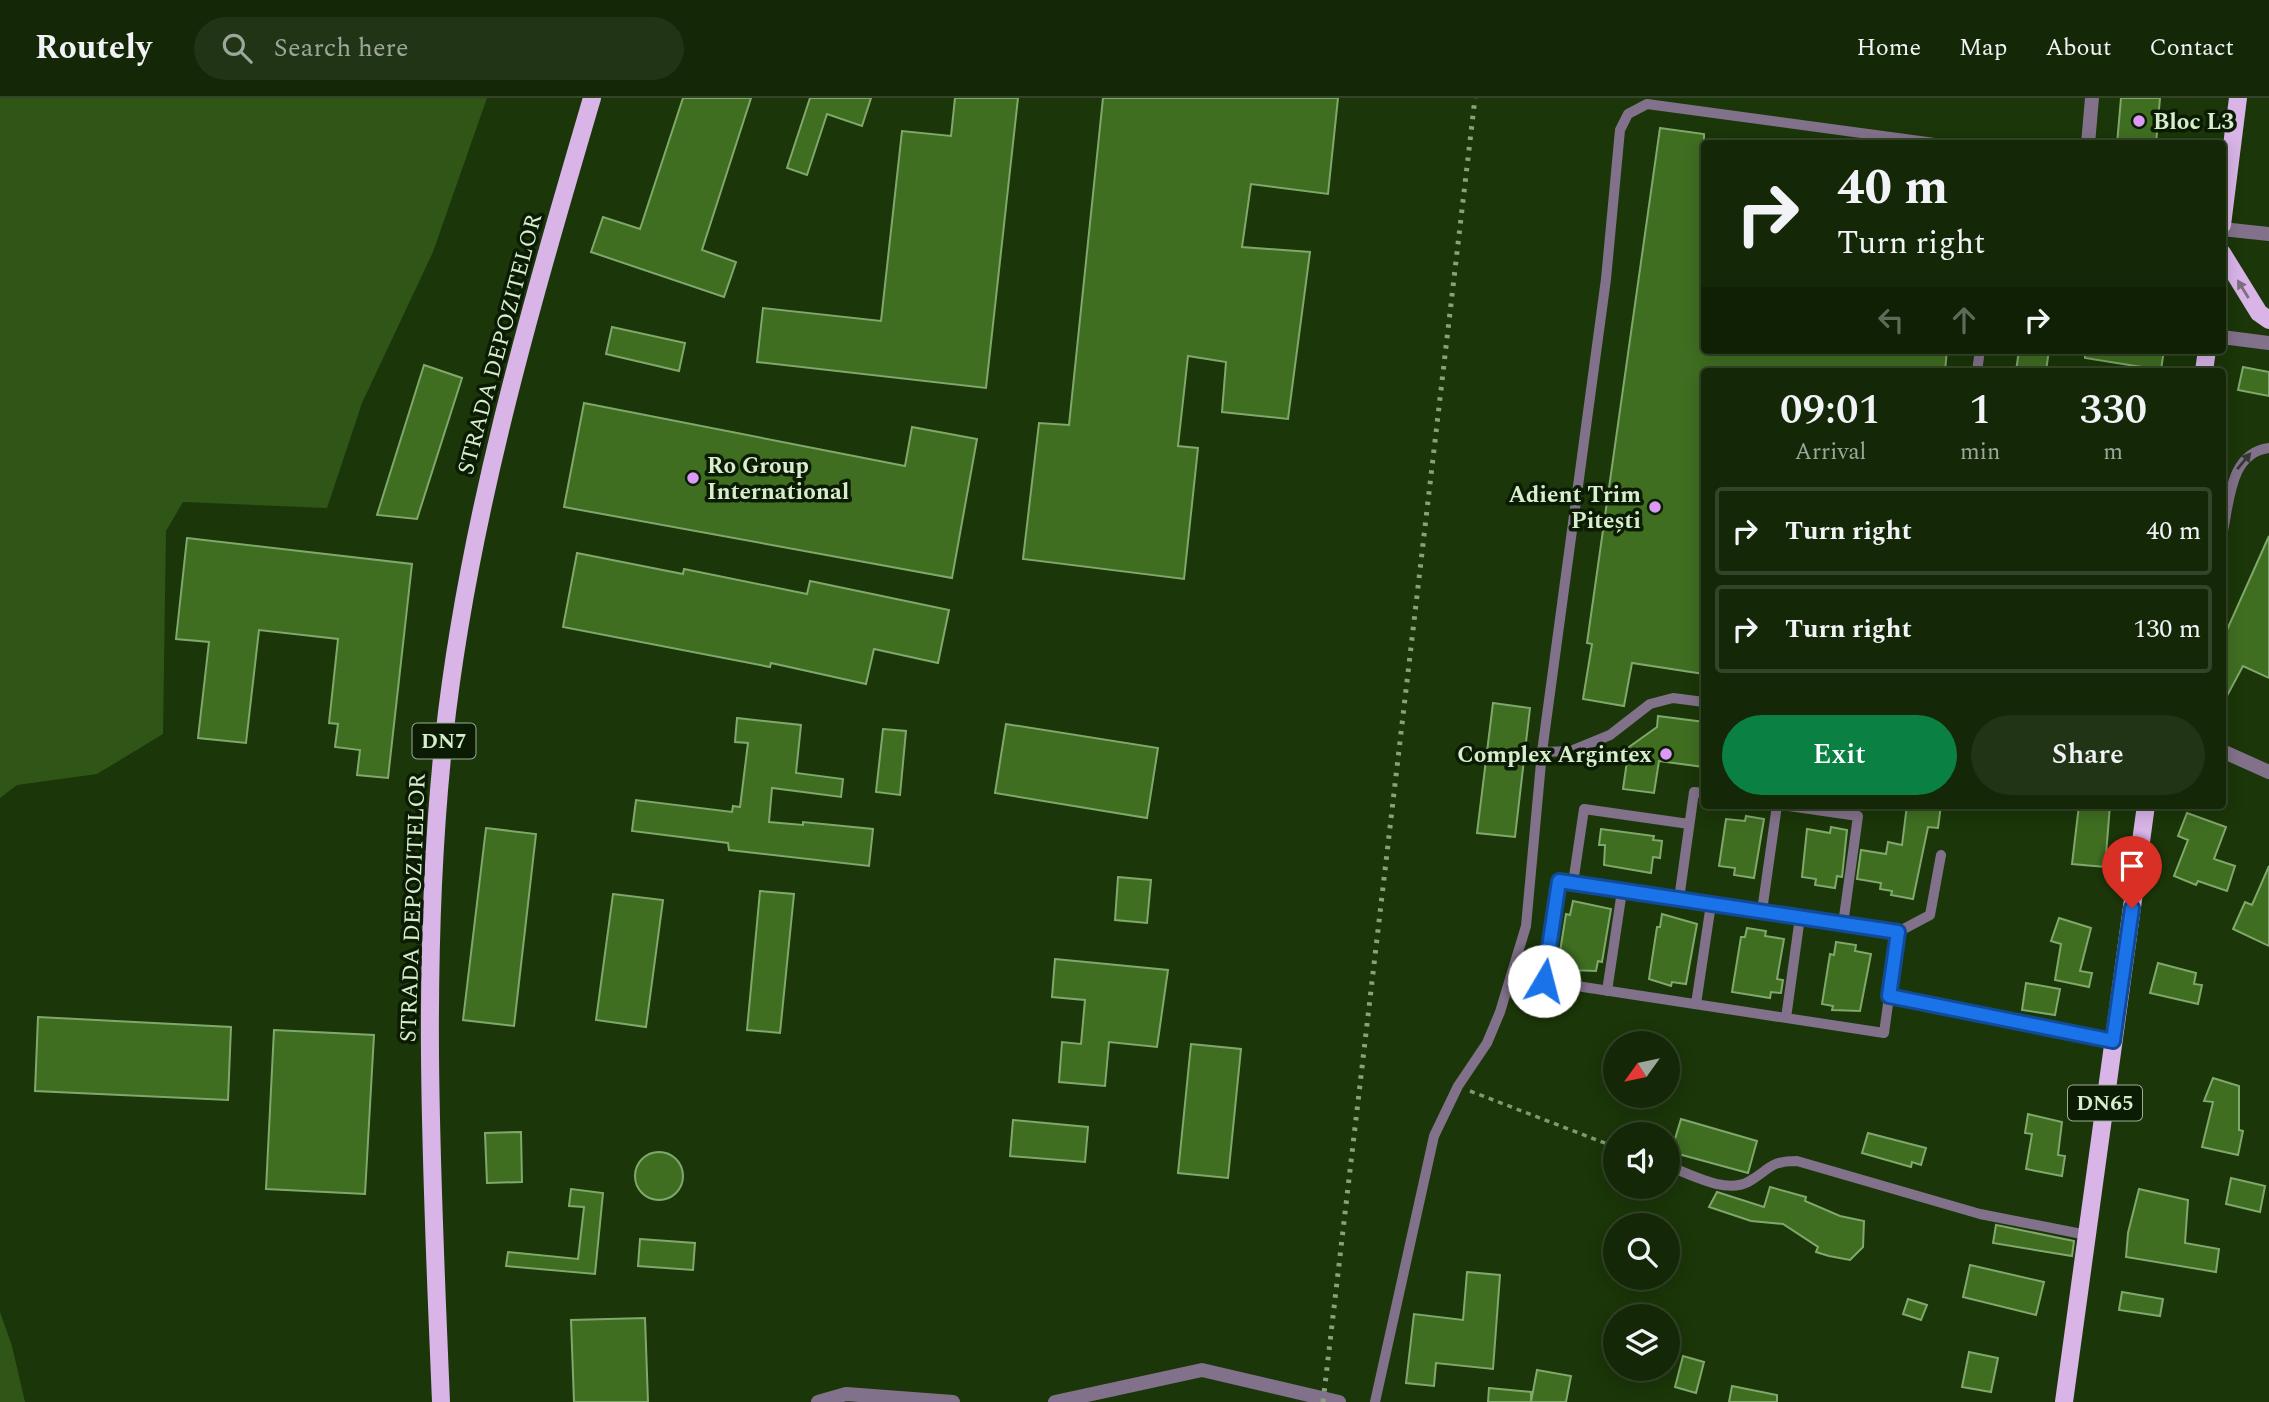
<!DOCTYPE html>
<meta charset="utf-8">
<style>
body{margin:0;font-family:Spectral,serif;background:#213415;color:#f1f3f6;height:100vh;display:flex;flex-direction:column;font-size:26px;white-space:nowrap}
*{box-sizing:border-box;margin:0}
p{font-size:23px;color:#9da69b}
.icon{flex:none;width:38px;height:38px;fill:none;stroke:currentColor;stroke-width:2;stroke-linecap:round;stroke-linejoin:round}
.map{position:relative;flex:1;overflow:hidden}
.sheet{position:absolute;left:1701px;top:270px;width:525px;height:441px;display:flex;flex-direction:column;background:#142807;border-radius:7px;box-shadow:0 4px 18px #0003,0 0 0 2px #334428}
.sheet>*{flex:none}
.guide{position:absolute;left:1701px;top:42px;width:525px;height:214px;border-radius:7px;box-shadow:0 4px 18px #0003,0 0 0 2px #334428;background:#142807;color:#f1f3f6;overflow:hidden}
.needle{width:46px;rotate:237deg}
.tools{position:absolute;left:1603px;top:933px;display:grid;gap:14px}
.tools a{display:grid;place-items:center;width:77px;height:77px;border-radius:50%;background:#142807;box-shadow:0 4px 18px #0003,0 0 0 2px #334428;font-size:35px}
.pin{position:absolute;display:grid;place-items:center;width:60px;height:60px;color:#fff;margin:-72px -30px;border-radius:50% 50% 50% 0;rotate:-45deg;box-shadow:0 0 7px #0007}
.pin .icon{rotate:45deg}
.me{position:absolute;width:77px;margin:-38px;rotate:8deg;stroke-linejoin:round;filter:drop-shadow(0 0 5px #0008)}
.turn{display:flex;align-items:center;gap:24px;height:147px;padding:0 21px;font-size:32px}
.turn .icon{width:91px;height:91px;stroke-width:2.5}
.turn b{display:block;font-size:49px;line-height:60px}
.lanes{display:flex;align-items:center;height:66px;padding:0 21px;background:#0003;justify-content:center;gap:35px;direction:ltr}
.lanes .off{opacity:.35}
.eta{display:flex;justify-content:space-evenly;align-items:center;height:119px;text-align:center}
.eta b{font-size:42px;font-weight:600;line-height:49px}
.primary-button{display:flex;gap:14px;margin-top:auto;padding:14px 21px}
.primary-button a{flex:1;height:80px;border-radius:42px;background:#0b8043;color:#fff;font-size:28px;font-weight:600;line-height:80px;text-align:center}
.primary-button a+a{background:#213415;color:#f1f3f6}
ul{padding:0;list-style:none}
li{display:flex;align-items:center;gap:21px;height:88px;margin:0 14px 10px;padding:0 7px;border:4px solid #334428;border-radius:7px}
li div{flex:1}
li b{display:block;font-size:26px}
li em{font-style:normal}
header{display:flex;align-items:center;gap:42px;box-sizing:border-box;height:98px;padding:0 35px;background:#142807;border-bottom:2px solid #334428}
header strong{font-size:33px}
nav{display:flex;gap:38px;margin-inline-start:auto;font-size:24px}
.search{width:490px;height:63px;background:#213415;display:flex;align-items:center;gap:18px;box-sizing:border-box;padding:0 24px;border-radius:38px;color:#9da69b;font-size:26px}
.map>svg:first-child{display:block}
.green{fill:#2f5517}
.building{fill:#3f6e21;stroke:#80a86c;stroke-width:2}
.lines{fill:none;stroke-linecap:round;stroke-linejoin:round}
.path{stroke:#809973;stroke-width:3.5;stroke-dasharray:5 5;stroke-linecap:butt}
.lane{stroke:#82718a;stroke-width:10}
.street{stroke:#82718a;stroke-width:14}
.primary{stroke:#d8b4e7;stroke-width:18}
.rail{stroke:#89a27c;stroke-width:5;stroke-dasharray:3.5 7;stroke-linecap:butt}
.oneway{fill:#7c6f81}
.oneway2{fill:#353933}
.route-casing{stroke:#114b97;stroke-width:18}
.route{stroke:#1a73e8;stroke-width:12}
.poi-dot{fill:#da9af6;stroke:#0c1b04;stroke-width:2.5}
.labels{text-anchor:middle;stroke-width:7;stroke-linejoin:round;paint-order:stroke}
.shield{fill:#0c1b04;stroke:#9aae91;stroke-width:2}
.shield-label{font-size:21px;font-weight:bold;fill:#d7edcd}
.poi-label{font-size:23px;font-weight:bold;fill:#d7edcd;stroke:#0c1b04;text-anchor:start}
.street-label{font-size:23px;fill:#d7edcd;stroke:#0c1b04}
</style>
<header>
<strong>Routely</strong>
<div class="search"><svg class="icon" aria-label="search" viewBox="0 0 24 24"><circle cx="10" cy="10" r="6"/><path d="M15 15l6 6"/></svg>Search here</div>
<nav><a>Home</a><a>Map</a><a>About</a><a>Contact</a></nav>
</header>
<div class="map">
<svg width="2269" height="1304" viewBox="0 0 2269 1304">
<rect width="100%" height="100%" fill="#1b3609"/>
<path class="green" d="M0 0H487L433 154 362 305 327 410 183 404 166 433 163 636 97 676 17 687 0 700Z
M0 1214 12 1248 25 1304H0Z"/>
<path class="building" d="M683 0H751L702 152 736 164 724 199 591 154 603 119 640 131Z
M810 0H871L862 28 827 16 807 77 787 70Z
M955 0H1018L986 290 757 264 763 210 881 223 902 33 951 38Z
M1103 0H1338L1328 96 1251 86 1242 149 1310 154 1288 321 1222 314 1226 264 1188 258 1178 348 1198 350 1184 481 1023 461 1039 325 1069 327Z
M2121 0H2160L2156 46H2117Z
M1660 30 1704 36V252H1947L1945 273H1704V576L1632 565 1624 608 1583 601 1592 546 1587 545Z
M612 229 685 245 679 273 606 256Z
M2019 252H2049L2046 273H2016Z
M2085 252H2164L2161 272 2085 260Z
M424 267 462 280 417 421 377 417Z
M2243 269 2269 274V298L2238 292Z
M584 305 905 368 912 329 977 341 952 480 564 409Z
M2269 438V580L2243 568 2222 607V543Z
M187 440 412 466 388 680 357 677 360 652 335 649 338 626 329 625 338 541 259 532 246 645 198 640 209 544 176 541Z
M577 455 683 476 684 471 807 496 810 483 949 512 938 565 874 551 866 586 771 565 770 569 563 529Z
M1493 605 1530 610 1515 739 1477 735Z
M1658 618 1704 624V669L1659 663 1654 695 1623 691 1629 649 1657 629Z
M737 620 801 627 796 675 843 681 841 699 772 690 769 724 803 727V724L873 731 869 768 729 752 728 745 632 733 636 702 732 714 733 708 740 709 748 645 735 644Z
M1006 626 1158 650 1147 720 995 695Z
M883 631 906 633 900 697 876 694Z
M1907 707H1941L1938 730 1928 729 1913 801 1891 797 1892 793 1880 791 1881 785 1857 781 1861 752 1886 756 1888 744 1902 747Z
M2079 707H2110L2105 769 2072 766Z
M2187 715 2226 729 2214 761 2235 768 2227 793 2198 783 2196 787 2174 778 2188 742 2178 738Z
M1746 718 1764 721 1754 780 1734 777 1735 770 1719 768 1726 721 1745 723Z
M1831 729 1847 732 1842 779 1837 778 1835 790 1815 787 1816 781 1802 779 1807 731 1830 735Z
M486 730 536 736 514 928 463 922Z
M1601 731 1654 738 1653 742 1662 743 1660 760 1653 759 1651 775 1604 767 1605 747H1599Z
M2269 768V848L2233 831 2245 804 2252 807Z
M1118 779 1151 782 1147 825 1115 822Z
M760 793 794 796 780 935 747 932Z
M613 796 663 802 646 929 596 922Z
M1573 803 1611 811 1602 864 1598 863 1596 873 1569 872 1570 868 1558 866 1566 816 1570 817Z
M1662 816 1697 826 1686 886 1672 884 1671 888 1649 881 1657 829H1660Z
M2059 820 2091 830 2080 873 2092 875 2089 889 2055 882 2061 846 2051 843Z
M1747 830 1766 833 1765 838 1784 841 1777 881 1783 882 1781 895 1771 894 1770 900 1732 894 1741 839H1745Z
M1836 844 1856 847 1855 853 1871 856 1860 913 1832 912 1833 908 1822 906 1830 856 1834 857Z
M1055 861 1168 872 1157 949 1109 944 1105 988 1059 984 1062 944 1081 946 1085 902 1052 899Z
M2158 865 2196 875 2194 886 2202 887 2198 906 2150 895Z
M2026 885 2060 891 2055 917 2022 912Z
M38 919 231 929 228 1002 35 993Z
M274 932 374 937 365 1096 266 1091Z
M1191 946 1241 951 1228 1080 1178 1075Z
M2213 980 2239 988V1032L2243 1033 2238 1057 2202 1049 2213 1004 2204 1003Z
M2028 1016 2062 1024 2058 1057 2065 1058 2062 1078 2026 1071 2032 1036 2025 1035Z
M1681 1021 1757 1043 1748 1075 1671 1054Z
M1013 1022 1088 1029 1085 1064 1010 1058Z
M521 1034 522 1084 487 1085 485 1035Z
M1868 1035 1926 1050 1921 1067 1912 1064 1911 1069 1862 1055Z
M635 1078a24 24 0 1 1 48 0a24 24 0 1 1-48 0Z
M2231 1080 2265 1088 2260 1114 2226 1106Z
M1770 1089 1806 1099 1805 1103 1840 1118 1864 1123 1863 1149 1850 1162 1829 1158 1816 1154 1818 1149 1783 1126 1751 1123 1709 1109 1717 1094 1764 1109Z
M571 1091 603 1095 595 1176 506 1168 508 1154 578 1161 584 1109 569 1108Z
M2139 1091 2188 1102 2185 1145 2219 1151 2216 1174 2126 1159 2128 1135Z
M1996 1127 2074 1143 2072 1158 1993 1145Z
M640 1141 695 1145 693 1172 638 1168Z
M1970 1167 2044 1184 2036 1217 1963 1199Z
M1467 1174 1500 1177 1493 1271 1436 1265 1434 1288 1406 1285 1414 1216 1463 1222Z
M2122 1194 2163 1201 2160 1218 2119 1212Z
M1908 1201 1927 1207 1921 1222 1903 1216Z
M645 1220 648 1304H574L571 1222Z
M1969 1254 1998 1260 1991 1294 1962 1289Z
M1683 1258 1704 1264 1696 1295 1675 1289Z
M1537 1272 1571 1278 1566 1304H1531Z
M1732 1288 1777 1297V1304H1729Z
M1489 1290 1531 1294V1304H1488Z"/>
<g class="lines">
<path class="path" d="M1470 993 1615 1049"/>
<path class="lane" d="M1977 273 1980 252
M2222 437C2230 404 2229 355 2269 350
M1542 654 1571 653 1610 637 1650 606 1673 600 1704 604
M1782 707 1858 718 1843 826
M1573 785 1584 711 1689 726
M1679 801 1694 694 1704 695
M1762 813 1777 707
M1898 834 1884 935 1544 883 1559 783 1898 834 1930 817 1941 757
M1607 893 1622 793
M1889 898 2113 943
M1696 906 1711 806
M1786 920 1800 819
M1668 1068C1690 1076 1725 1096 1748 1084 1770 1072 1768 1063 1797 1063L1980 1116 2087 1137
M1375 1304 1434 1038 1458 988 1487 945 1500 914 1526 828 1542 654 1606 181 1620 32 1628 16 1647 6 1942 46"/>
<path class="street" d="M2088 46 2092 0
M2222 131 2269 136
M2222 239 2269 245
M2222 653 2269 674
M818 1304 846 1296 953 1304
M1055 1304 1202 1272 1339 1304"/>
<path class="primary" d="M2222 127 2238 0
M2222 155 2259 215 2269 222
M2204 273 2207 252
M441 1304C432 1084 420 860 444 640 468 421 530 211 592 0
M2064 1304 2146 707"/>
<path class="rail" d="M1323 1304 1475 0"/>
</g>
<defs><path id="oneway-solid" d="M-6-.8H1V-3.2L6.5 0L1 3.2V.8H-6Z" transform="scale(1.75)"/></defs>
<use class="oneway" href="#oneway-solid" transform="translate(2243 191) rotate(-122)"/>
<use class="oneway2" href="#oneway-solid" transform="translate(2244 363) rotate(-50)"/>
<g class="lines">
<g class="route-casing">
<path id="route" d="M1544 883 1559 783 1898 834 1889 898 2113 943 2132 810"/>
</g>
<use href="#route" class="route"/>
</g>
<g class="poi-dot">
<circle cx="2139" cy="23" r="7"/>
<circle cx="693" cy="380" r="7"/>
<circle cx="1655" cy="409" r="7"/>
<circle cx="1666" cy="656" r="7"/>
</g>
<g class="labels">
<g class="shield">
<rect x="412.5" y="625.5" width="63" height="35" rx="5"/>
<rect x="2068" y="987.5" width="74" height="35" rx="5"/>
</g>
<g class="shield-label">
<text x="444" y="650">DN7</text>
<text x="2105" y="1012">DN65</text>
</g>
<g class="poi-label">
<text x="2153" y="31">Bloc L3</text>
<text x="707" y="375">Ro Group<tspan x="707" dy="26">International</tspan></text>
<text x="1641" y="404" text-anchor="end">Adient Trim<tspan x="1641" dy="26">Pitești</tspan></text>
<text x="1652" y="664" text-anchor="end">Complex Argintex</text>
</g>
<g class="street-label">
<text transform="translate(499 246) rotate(-75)" y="8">STRADA DEPOZITELOR</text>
<text transform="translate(412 810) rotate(-88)" y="8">STRADA DEPOZITELOR</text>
</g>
</g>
</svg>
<div class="tools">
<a><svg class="needle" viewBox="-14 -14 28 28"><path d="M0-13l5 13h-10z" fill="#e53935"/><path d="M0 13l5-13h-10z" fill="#9da69b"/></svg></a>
<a><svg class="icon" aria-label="sound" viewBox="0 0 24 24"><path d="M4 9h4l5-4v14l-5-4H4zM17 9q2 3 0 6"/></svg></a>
<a><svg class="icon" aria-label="search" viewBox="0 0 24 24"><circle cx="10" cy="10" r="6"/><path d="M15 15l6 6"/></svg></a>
<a><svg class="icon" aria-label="layers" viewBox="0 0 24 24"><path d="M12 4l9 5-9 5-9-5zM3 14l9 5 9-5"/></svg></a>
</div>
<div class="pin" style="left:2132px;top:810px;background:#d93025"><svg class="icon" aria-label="arrive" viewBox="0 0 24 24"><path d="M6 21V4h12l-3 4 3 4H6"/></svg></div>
<svg class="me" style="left:1544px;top:883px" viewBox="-20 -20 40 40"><circle r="19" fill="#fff"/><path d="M0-13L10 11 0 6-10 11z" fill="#1a73e8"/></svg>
<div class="guide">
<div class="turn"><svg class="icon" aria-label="right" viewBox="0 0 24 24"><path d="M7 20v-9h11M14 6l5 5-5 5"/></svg><div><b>40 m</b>Turn right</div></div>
<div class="lanes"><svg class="icon off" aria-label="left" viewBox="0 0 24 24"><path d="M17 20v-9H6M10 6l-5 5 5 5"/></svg><svg class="icon off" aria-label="ahead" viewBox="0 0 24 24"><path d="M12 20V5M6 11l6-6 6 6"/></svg><svg class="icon" aria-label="right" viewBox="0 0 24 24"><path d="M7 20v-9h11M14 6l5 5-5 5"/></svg></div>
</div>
<section class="sheet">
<div class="eta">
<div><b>09:01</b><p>Arrival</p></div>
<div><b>1</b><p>min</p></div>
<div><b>330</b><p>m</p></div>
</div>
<ul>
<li><svg class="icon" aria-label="right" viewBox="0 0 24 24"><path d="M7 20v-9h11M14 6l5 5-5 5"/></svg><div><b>Turn right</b></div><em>40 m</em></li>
<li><svg class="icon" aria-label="right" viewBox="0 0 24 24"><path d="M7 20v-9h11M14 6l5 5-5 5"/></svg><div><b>Turn right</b></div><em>130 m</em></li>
</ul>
<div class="primary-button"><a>Exit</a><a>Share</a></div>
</section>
</div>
